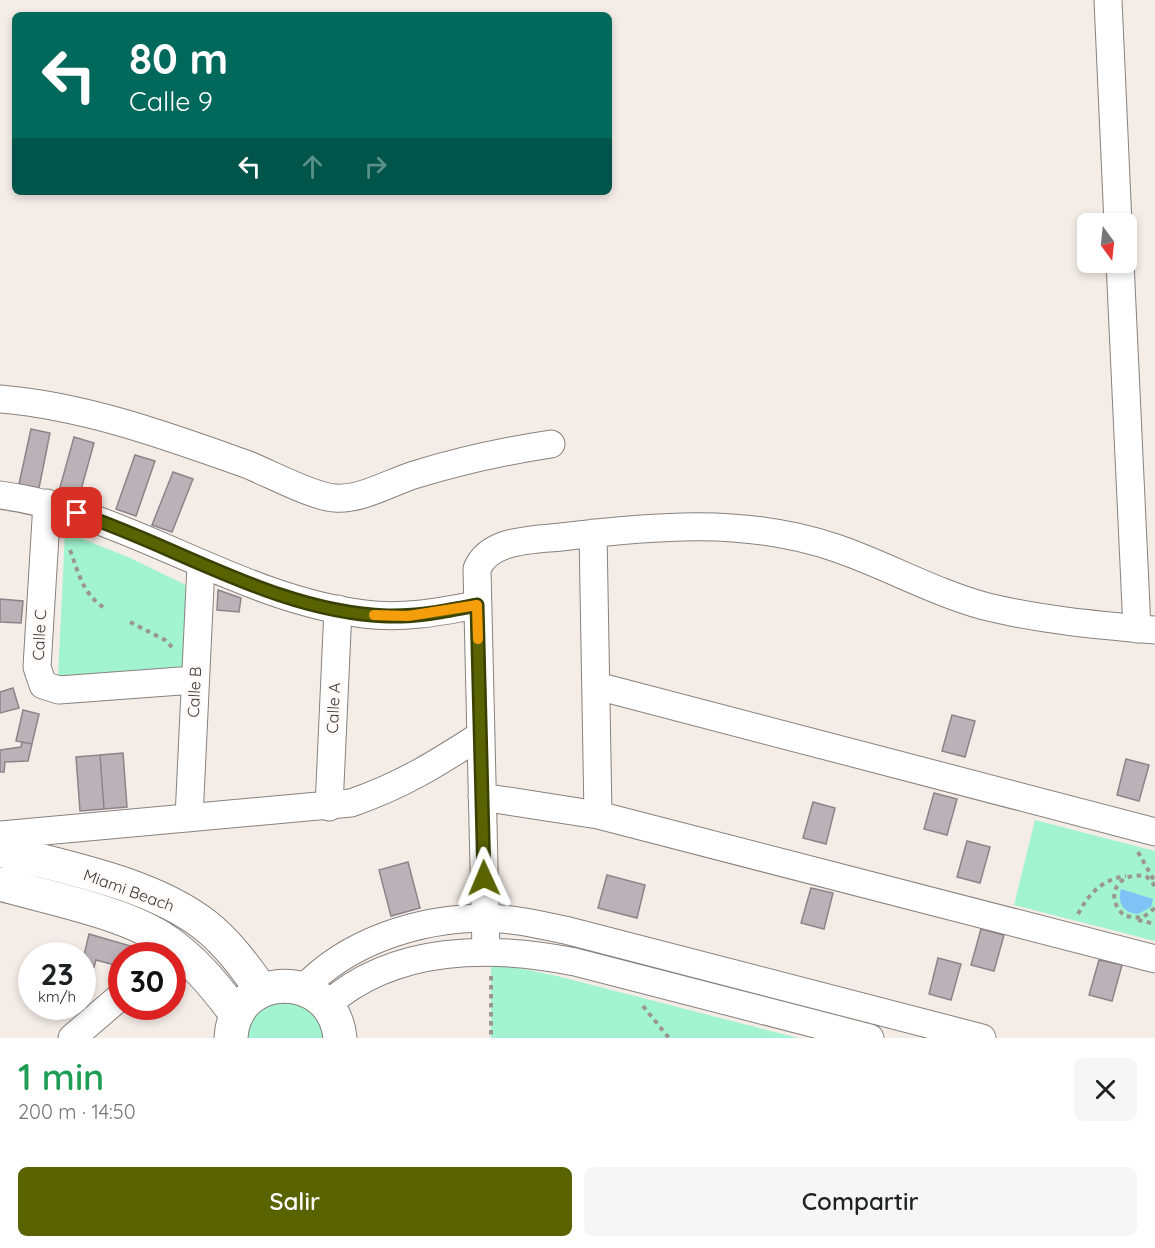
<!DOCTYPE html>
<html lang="es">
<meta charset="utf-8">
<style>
body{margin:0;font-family:Quicksand,sans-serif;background:#f6f6f6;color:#202124;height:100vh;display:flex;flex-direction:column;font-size:22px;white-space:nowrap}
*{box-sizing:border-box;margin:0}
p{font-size:20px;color:#757577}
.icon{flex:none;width:33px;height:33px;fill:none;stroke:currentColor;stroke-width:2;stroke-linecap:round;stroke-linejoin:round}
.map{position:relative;height:1038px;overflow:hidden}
.side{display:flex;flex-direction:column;background:#fff;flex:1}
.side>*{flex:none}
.banner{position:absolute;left:12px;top:12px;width:600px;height:183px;border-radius:9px;box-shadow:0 3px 9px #0003;background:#00695c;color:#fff;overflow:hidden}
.needle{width:39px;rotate:165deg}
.controls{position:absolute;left:1077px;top:213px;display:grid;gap:12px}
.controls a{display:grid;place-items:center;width:60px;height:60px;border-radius:9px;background:#fff;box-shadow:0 3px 9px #0003;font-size:30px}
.speed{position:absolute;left:18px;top:942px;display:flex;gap:12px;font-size:30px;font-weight:700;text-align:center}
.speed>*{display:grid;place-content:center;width:78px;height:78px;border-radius:50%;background:#fff;box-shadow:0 3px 9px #0003;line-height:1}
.speed small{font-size:15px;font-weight:400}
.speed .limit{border:9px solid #d22;background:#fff;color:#111}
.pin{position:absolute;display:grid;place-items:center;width:51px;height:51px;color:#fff;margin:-26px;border-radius:12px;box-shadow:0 3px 9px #0006}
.me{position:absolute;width:66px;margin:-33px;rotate:359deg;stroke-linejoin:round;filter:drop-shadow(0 0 4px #0008)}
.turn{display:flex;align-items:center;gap:21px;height:126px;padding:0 18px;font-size:27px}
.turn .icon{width:78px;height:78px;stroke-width:2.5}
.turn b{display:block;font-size:42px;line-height:51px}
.lanes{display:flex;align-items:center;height:57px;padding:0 18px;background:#0003;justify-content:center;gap:30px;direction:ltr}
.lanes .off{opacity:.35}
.round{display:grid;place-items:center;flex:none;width:63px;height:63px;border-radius:9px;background:#f6f6f6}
.overview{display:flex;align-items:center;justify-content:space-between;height:102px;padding:0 18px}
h1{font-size:36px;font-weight:600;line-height:45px;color:#1e9e55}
.button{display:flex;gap:12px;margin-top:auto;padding:12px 18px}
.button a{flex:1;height:69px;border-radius:9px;background:#596302;color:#fff;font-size:24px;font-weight:600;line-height:69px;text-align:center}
.button a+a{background:#f6f6f6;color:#202124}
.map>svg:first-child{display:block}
.green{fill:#a1f4cf}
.water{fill:#7fc2f5}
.building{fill:#bab2b6;stroke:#8c8488;stroke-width:1.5}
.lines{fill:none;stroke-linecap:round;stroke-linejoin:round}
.minor-casing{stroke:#88817c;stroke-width:29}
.tertiary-casing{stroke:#88817c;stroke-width:35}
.path{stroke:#9c9692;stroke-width:4;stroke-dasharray:4.5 4.5;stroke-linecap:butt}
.minor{stroke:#fff;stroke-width:27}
.tertiary{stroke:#fff;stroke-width:33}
.route-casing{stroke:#3a4001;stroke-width:15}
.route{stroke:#596302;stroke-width:10}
.slow{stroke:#f59e0b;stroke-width:10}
.labels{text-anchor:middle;stroke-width:5;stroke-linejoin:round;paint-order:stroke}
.street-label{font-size:16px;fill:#3a3735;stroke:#fffaf7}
</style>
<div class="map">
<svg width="1155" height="1038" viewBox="0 0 1155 1038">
<rect width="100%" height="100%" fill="#f4ece7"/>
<path class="green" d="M65 532 128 557 186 585 182 668 58 678Z
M1035 820 1155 851V941L1014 905Z
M491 965 518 968 557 976 798 1038H491Z
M307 1000 330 1038H241L254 1007Z"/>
<path class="water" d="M1121 889 1153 899 1151 907 1138 914C1124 913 1117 904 1121 889Z"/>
<path class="building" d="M31 429 50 433 39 488 19 484Z
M74 437 94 443 79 497 59 491Z
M135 455 155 461 136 516 116 509Z
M173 472 193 479 172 532 152 525Z
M218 590 241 598 239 612 217 610Z
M0 599 23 601 21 623 0 622Z
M13 688 19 708 0 713V692Z
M23 710 39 714 32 744 16 741Z
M952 715 975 721 965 757 942 751Z
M22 742 32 744 28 761 5 762 4 772H0V750L21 747Z
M123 753 127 807 104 809 100 755Z
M100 755 104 809 80 811 76 757Z
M1126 759 1149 765 1139 801 1117 795Z
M934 793 957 799 947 835 924 829Z
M813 802 835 808 826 844 803 838Z
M967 841 990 847 980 883 957 877Z
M408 862 420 908 391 916 379 870Z
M607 875 645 885 637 918 598 908Z
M811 888 833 893 824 929 801 923Z
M981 929 1004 935 994 971 971 965Z
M89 934 151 952 146 956H122V967L96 960 94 967 82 964Z
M938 958 961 964 951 1000 929 994Z
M1099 960 1122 965 1112 1001 1089 995Z"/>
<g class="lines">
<g class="minor-casing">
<path id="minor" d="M1108 0 1118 224
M1120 262 1137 629
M0 399C85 406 167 436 246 464 269 473 313 497 335 498 361 500 389 483 414 475 459 461 505 451 551 444
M0 495C128 512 235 598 364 614 403 619 439 612 477 605
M47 503 37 667 43 685 59 690 194 680
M597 686 1155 832
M482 797 598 815 593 533
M329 807 338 609
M598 815 1155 959
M189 818 201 565
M0 835 351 803C403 785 436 764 481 735
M486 951 477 569C489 539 533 540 561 537 653 526 746 517 836 548 886 565 933 592 984 606 1040 620 1098 625 1155 630
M303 989C348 941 418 919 483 918 512 918 541 925 569 931L982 1038
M327 1005C394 945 492 945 575 962L870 1038
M72 1038 122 995"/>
</g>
<g class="tertiary-casing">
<path id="tertiary" d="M0 850C66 868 151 883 205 925 228 943 246 968 262 991
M0 884C46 897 121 912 160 937 192 957 215 986 237 1015
M231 1038C234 970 333 968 340 1038"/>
</g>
<path class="path" d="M70 550C79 574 83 595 106 609
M130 622 165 640 172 647
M1138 852 1155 882
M1155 886 1147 877C1119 869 1102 897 1125 916L1142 918 1155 908
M1078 914C1089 893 1103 879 1126 876
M1138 920 1155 924
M491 976V1038
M643 1006 669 1038"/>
<use href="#minor" class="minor"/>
<use href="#tertiary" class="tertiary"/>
</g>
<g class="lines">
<g class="route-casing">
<path id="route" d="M77 513C179 547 277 612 387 616 418 617 447 611 477 605L484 878"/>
</g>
<use href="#route" class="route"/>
<path class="slow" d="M374 615 408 616 477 605 478 639"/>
</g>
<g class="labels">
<g class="street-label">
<text transform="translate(39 635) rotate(-87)" y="6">Calle C</text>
<text transform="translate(194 692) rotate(-87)" y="6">Calle B</text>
<text transform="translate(333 708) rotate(-87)" y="6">Calle A</text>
<text transform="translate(129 890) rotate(20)" y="6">Miami Beach</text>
</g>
</g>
</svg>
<div class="controls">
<a><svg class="needle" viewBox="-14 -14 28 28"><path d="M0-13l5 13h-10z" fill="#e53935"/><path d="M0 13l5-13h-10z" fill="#757577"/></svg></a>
</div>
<div class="speed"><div>23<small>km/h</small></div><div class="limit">30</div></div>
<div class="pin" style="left:77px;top:513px;background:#d93025"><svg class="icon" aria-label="arrive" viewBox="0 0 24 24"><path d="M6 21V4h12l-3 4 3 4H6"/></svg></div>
<svg class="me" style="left:484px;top:878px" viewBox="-20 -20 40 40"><path d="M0-17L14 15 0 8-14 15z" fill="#596302" stroke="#fff" stroke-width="4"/></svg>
<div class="banner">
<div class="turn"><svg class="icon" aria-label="left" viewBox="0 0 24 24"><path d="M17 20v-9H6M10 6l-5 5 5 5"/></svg><div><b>80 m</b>Calle 9</div></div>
<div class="lanes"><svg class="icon" aria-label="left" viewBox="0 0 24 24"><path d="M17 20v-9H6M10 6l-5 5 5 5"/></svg><svg class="icon off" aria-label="ahead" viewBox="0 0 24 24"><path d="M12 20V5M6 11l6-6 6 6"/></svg><svg class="icon off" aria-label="right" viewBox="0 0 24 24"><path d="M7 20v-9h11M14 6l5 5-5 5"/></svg></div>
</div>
</div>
<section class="side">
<div class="overview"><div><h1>1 min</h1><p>200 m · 14:50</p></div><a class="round"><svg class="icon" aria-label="close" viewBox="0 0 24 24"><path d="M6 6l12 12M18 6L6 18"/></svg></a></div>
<div class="button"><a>Salir</a><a>Compartir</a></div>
</section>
